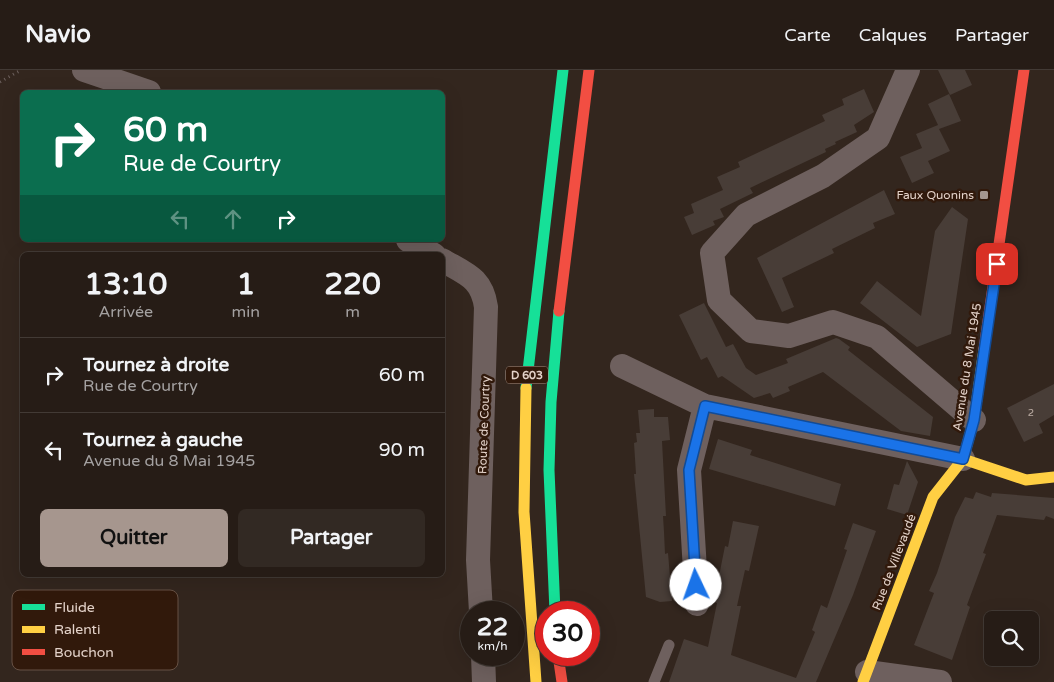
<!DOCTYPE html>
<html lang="fr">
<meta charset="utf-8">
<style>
body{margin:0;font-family:"Varela Round",sans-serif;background:#322923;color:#f1f3f6;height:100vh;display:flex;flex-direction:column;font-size:19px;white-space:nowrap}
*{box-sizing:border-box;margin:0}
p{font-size:16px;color:#a4a1a1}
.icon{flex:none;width:28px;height:28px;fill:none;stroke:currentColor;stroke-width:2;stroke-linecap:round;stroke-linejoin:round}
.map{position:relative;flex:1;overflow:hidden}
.drawer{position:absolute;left:20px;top:182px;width:425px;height:325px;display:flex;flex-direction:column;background:#261c16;border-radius:8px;box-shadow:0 5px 20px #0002,0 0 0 1px #423a35}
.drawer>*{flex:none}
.hud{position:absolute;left:20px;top:20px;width:425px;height:152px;border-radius:8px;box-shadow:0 5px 20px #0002,0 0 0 1px #423a35;background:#0b6e4f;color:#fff;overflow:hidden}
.buttons{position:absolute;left:984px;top:541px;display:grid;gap:10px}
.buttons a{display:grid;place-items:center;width:55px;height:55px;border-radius:8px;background:#261c16;box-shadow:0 5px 20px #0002,0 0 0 1px #423a35;font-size:25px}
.speed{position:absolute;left:460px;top:531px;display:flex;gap:10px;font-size:25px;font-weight:700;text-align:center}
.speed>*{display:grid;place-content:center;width:65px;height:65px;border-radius:50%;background:#261c16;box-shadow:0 5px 20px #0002,0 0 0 1px #423a35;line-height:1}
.speed small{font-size:12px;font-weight:400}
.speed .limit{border:8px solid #d22;background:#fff;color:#111}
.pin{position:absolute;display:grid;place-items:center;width:42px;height:42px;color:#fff;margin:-21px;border-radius:10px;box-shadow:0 2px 8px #0006}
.me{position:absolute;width:55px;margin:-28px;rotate:357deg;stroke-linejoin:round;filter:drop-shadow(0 0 4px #0008)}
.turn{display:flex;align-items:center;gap:18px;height:105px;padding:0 20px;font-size:22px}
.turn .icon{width:65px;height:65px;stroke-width:2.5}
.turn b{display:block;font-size:35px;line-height:42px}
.lanes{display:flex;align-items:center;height:48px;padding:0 20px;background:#0003;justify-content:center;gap:25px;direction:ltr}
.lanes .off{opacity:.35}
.eta{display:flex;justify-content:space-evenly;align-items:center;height:85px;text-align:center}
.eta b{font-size:30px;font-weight:700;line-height:35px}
.button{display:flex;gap:10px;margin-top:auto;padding:10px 20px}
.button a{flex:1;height:58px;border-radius:8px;background:#a6968e;color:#111;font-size:20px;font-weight:700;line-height:58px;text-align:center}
.button a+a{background:#322923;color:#f1f3f6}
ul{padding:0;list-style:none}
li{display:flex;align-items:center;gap:15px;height:75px;padding:0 20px;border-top:1px solid #423a35}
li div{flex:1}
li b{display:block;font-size:19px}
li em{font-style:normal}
header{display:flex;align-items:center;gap:30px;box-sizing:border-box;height:70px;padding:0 25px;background:#261c16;border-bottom:1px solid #423a35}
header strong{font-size:24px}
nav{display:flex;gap:28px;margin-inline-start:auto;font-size:18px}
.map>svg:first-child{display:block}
.building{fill:#483d37}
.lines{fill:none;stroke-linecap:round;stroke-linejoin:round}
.path{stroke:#6e625f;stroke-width:3;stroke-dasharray:1 4;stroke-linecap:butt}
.lane{stroke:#6e605e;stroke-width:11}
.street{stroke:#6e605e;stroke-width:24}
.fast{stroke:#16e098;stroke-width:11}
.slow{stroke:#ffcf43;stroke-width:11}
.jam{stroke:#f24e42;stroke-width:11}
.route-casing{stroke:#114b97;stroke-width:12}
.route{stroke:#1a73e8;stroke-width:9}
.poi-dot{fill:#a6968e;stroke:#31190b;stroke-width:2}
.labels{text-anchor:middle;stroke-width:5;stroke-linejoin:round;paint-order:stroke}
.number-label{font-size:10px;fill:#bdaea5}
.shield{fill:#31190b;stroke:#ae9b91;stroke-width:1}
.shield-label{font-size:11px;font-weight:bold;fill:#e4d3ca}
.poi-label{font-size:12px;fill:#e4d3ca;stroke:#31190b;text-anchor:end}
.street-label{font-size:12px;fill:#e4d3ca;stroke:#31190b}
.key{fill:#31190b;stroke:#675144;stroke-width:1}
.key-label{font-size:14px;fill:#e4d3ca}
</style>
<header>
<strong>Navio</strong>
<nav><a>Carte</a><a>Calques</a><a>Partager</a></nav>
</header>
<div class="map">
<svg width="1054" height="612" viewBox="0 0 1054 612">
<rect width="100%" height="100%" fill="#33261e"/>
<path class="building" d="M938 0H965L972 15 950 25Z
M864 19 874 42 854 55 857 62 835 72 836 74 825 79 826 82 750 118 753 123 720 139 724 147 713 151 715 155 692 165 684 147 694 143 691 134 723 120 717 107 740 97 738 92 825 51 822 45 844 35 842 29Z
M949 24 961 51 939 59 950 81 928 91 934 103 912 113 900 87 922 78 916 64 938 55 928 34Z
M884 120 895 144 873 153 875 158 832 179 834 183 782 208 794 237 782 242 757 188Z
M952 137 968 149 951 264 917 277 860 233 877 211 921 246 935 161Z
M704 233 726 277 733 274 746 298 756 305 788 293 786 289 836 268 839 269 850 277 848 280 933 347 930 366 901 361 823 302 788 317 790 321 773 328 770 323 754 328 722 306 718 308 707 287 701 290 679 245Z
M1054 314V345L1039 354 1043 363 1024 372 1007 338Z
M654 339V347H668L670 370 662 371 666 446H663L664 462 665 484 668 483 672 531 660 532 646 527 634 404H636L634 373 637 372 636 363H640L638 340Z
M718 369 752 380 750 385 841 414 835 436 709 399Z
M907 391 918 412 907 445 887 439 894 414 899 415Z
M976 422 991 427 992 423 1054 428V449L1046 446 1044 450 997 445 983 483 986 484 967 535 970 537 952 590 914 575 934 523 929 521 937 503 955 447 965 427 973 429Z
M733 451 759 456 749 501 745 500 737 536H741L731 585 796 608 815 562 812 560 821 535 827 538 847 480 844 479 853 453 876 461 853 525 816 612H669L684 569 708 577 717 533 714 532 721 496 725 476 728 477Z"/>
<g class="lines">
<path class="path" d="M0 12 21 0"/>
<path class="lane" d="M654 612 669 575"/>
<path class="street" d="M84 0 149 22
M908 0 878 68 823 106 746 145 712 183 719 230 751 261 789 266 833 252 877 267 974 350
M408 170 434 185
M442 190C466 204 482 208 486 237L478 490 481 542
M622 296 705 336 963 389
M697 534 689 400 705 336
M483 585 484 612
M867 602 940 612"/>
<path class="fast" d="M526 318 563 0
M555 542 549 400 551 332 559 241"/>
<path class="slow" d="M526 318 524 442 536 612
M963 389 1026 410 1054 407
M863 612 933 427 963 389 974 350 984 279"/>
<path class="jam" d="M559 241 589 0
M984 279 1024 0
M558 585 562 612"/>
</g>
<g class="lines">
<g class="route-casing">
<path id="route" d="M696 515 689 400 705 336 963 389 974 350 997 194"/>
</g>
<use href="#route" class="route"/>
</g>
<rect class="poi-dot" x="979" y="120" width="10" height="10" rx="2.5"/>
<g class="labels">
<g class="number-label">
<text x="1031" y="346">2</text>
</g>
<rect class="shield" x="506" y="296.5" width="42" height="17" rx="4"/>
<g class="shield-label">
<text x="527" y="309">D 603</text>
</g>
<g class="poi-label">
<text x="974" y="129">Faux Quonins</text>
</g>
<g class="street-label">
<text transform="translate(967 297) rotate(-81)" y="4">Avenue du 8 Mai 1945</text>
<text transform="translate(484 355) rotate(-88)" y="4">Route de Courtry</text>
<text transform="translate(894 492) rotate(-69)" y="4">Rue de Villevaudé</text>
</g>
</g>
<rect x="12" y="520" width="166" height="80" rx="8" class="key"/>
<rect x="22" y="534" width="23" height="6" fill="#16e098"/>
<rect x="22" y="556" width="23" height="7" fill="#ffcf43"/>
<rect x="22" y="579" width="23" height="6" fill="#f24e42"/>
<g class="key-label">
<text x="54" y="542">Fluide</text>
<text x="54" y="564">Ralenti</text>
<text x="54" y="587">Bouchon</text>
</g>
</svg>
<div class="buttons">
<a><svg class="icon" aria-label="search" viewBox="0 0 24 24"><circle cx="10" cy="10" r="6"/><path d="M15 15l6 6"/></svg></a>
</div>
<div class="speed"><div>22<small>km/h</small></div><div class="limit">30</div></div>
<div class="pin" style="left:997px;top:194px;background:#d93025"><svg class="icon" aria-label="arrive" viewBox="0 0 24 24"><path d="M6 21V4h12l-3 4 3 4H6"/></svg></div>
<svg class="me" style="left:696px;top:515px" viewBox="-20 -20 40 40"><circle r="19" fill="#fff"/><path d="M0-13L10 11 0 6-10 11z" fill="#1a73e8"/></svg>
<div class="hud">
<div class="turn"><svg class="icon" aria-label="right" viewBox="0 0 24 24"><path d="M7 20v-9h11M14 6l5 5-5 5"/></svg><div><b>60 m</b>Rue de Courtry</div></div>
<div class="lanes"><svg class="icon off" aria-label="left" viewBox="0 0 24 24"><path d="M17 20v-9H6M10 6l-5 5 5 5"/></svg><svg class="icon off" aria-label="ahead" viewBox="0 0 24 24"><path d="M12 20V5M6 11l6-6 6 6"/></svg><svg class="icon" aria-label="right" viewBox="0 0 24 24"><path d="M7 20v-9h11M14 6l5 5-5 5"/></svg></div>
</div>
<section class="drawer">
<div class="eta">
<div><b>13:10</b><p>Arrivée</p></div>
<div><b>1</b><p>min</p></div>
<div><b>220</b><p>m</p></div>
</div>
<ul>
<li><svg class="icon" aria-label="right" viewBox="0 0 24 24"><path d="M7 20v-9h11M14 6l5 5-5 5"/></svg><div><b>Tournez à droite</b><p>Rue de Courtry</p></div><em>60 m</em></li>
<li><svg class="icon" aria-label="left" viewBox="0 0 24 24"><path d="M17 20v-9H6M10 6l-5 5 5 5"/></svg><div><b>Tournez à gauche</b><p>Avenue du 8 Mai 1945</p></div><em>90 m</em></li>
</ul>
<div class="button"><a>Quitter</a><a>Partager</a></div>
</section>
</div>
